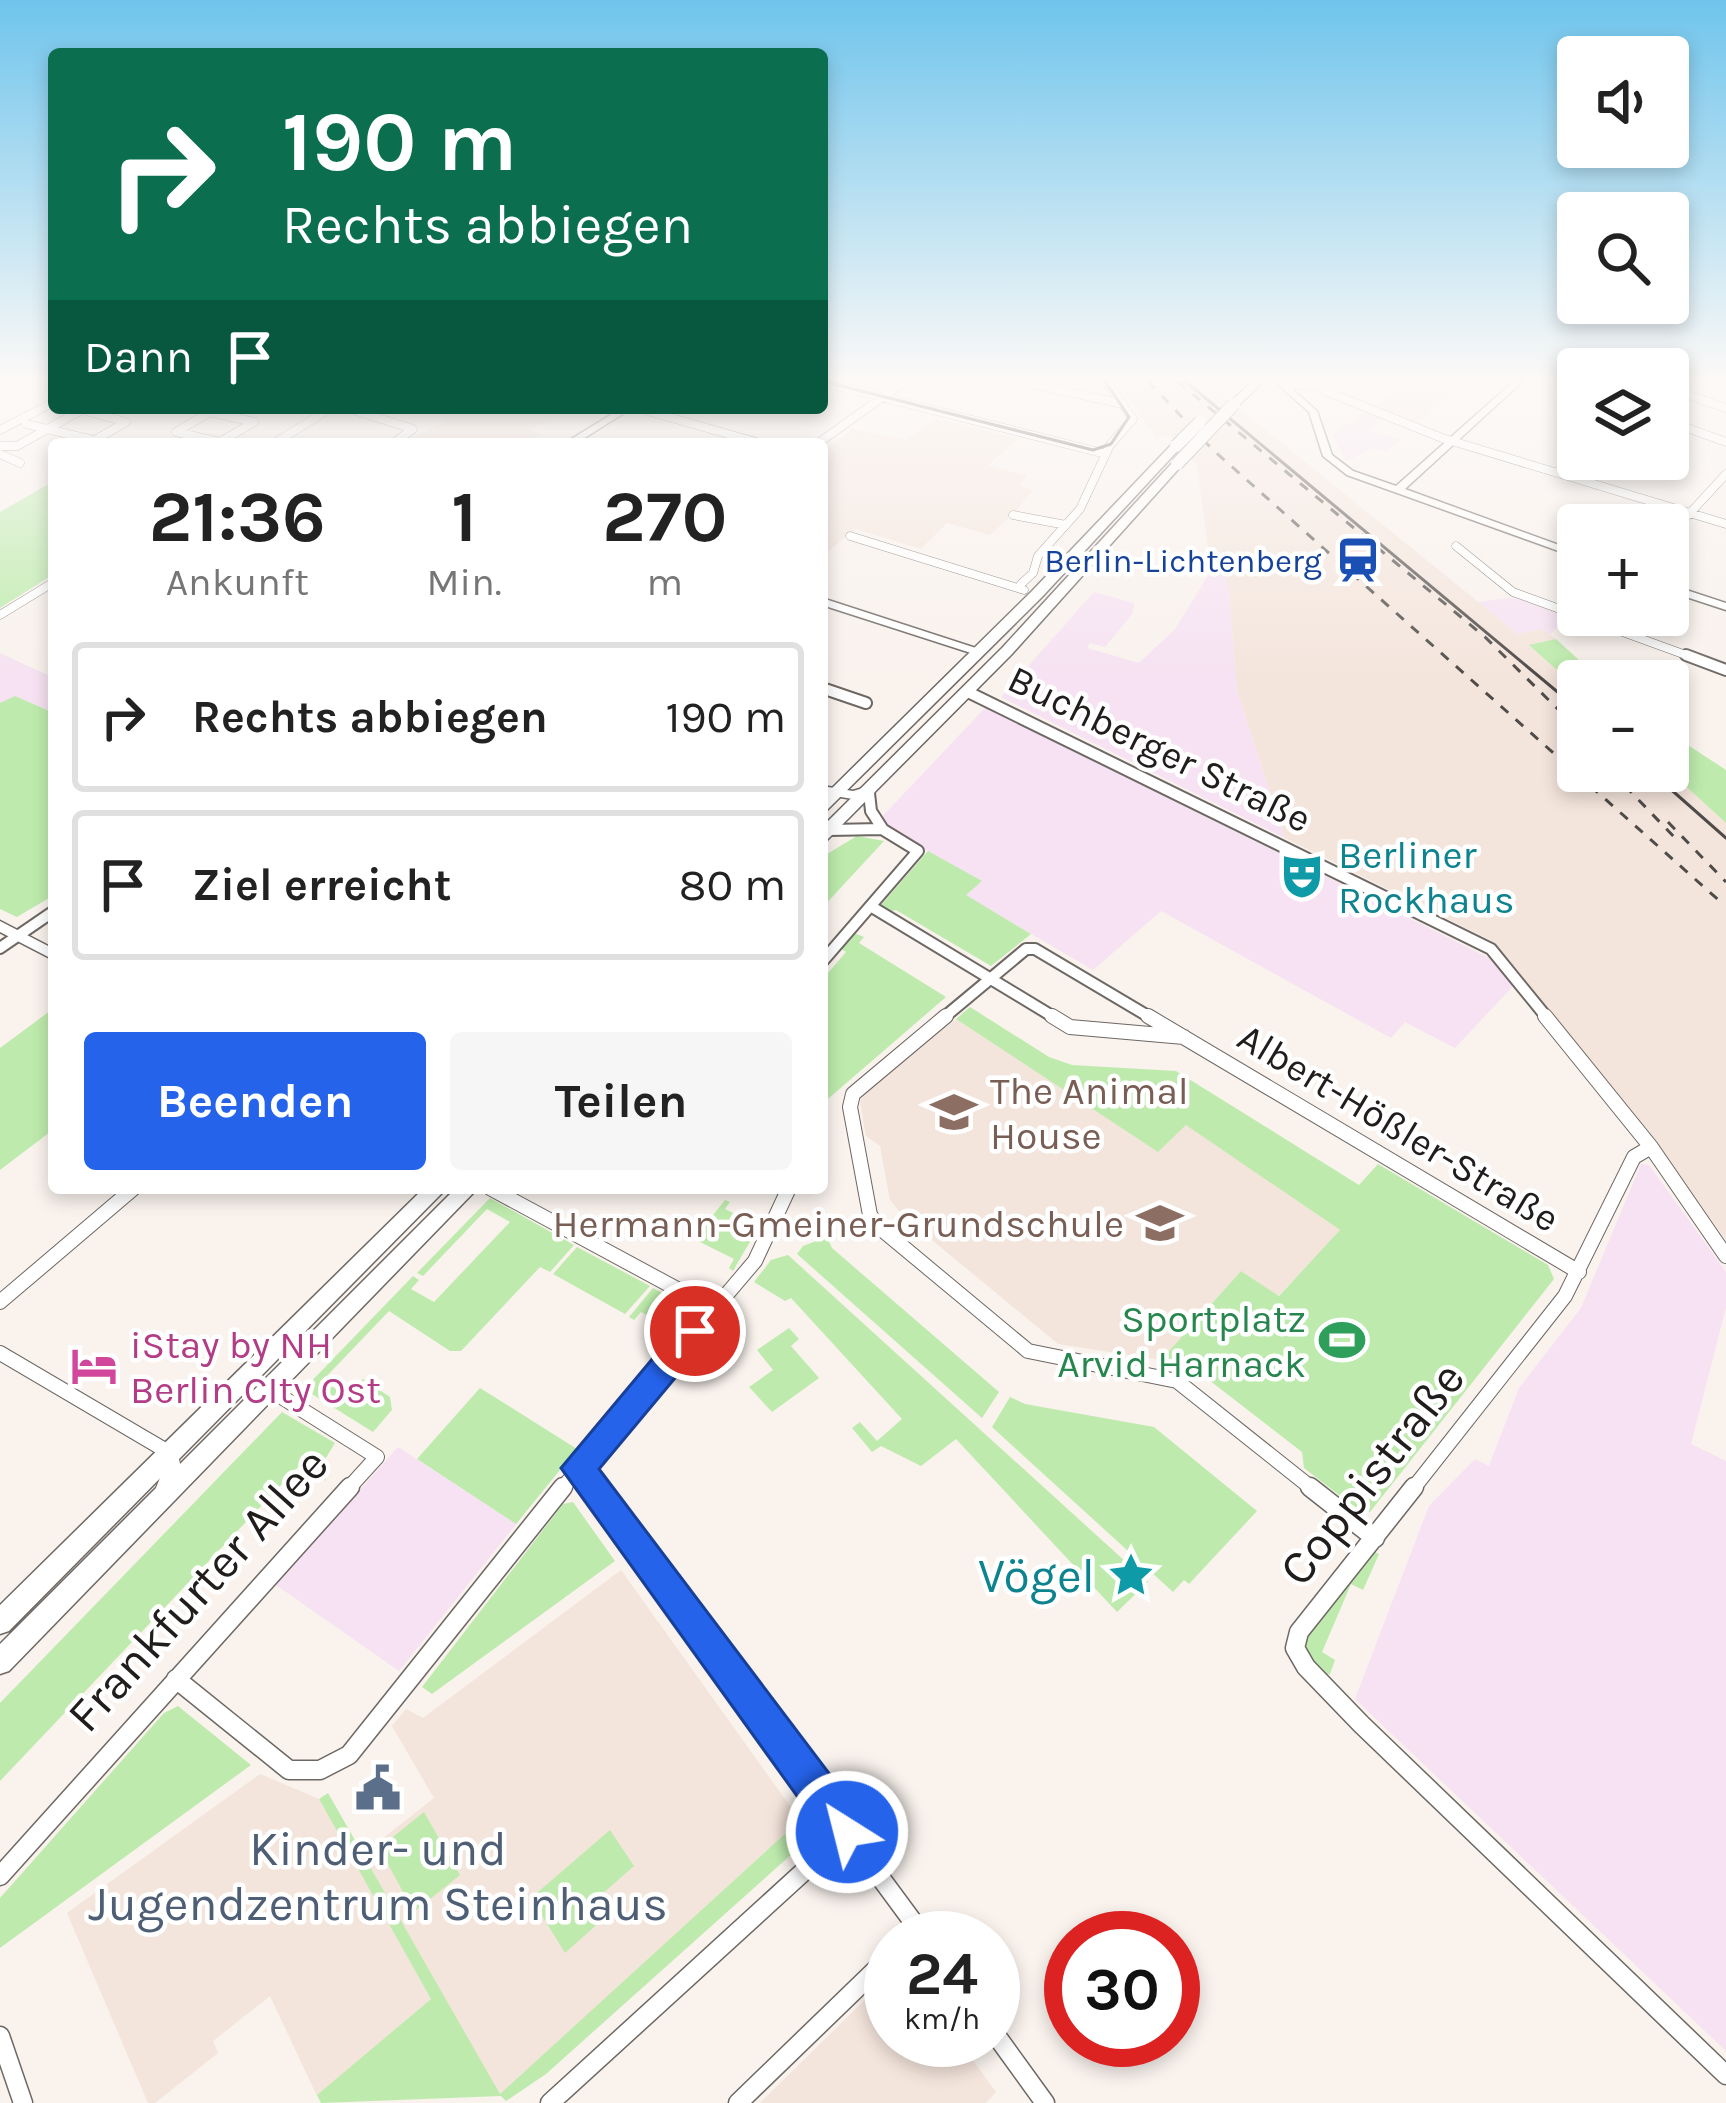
<!DOCTYPE html>
<html lang="de">
<meta charset="utf-8">
<style>
body{margin:0;font-family:Karla,sans-serif;background:#f6f6f6;color:#222;height:100vh;display:flex;flex-direction:column;font-size:45px;white-space:nowrap}
*{box-sizing:border-box;margin:0}
p{font-size:39px;color:#767676}
.icon{flex:none;width:66px;height:66px;fill:none;stroke:currentColor;stroke-width:2;stroke-linecap:round;stroke-linejoin:round}
.map{position:relative;flex:1;overflow:hidden}
.side{position:absolute;left:48px;top:438px;width:780px;height:756px;display:flex;flex-direction:column;background:#fff;border-radius:12px;box-shadow:0 6px 18px #0003}
.side>*{flex:none}
.guide{position:absolute;left:48px;top:48px;width:780px;height:366px;border-radius:12px;box-shadow:0 6px 18px #0003;background:#0b6e4f;color:#fff;overflow:hidden}
.fabs{position:absolute;left:1557px;top:36px;display:grid;gap:24px}
.fabs a{display:grid;place-items:center;width:132px;height:132px;border-radius:12px;background:#fff;box-shadow:0 6px 18px #0003;font-size:60px}
.speed{position:absolute;left:864px;top:1911px;display:flex;gap:24px;font-size:60px;font-weight:700;text-align:center}
.speed>*{display:grid;place-content:center;width:156px;height:156px;border-radius:50%;background:#fff;box-shadow:0 6px 18px #0003;line-height:1}
.speed small{font-size:30px;font-weight:400}
.speed .limit{border:18px solid #d22;background:#fff;color:#111}
.pin{position:absolute;display:grid;place-items:center;width:102px;height:102px;color:#fff;margin:-51px;border:6px solid #fff;border-radius:50%;box-shadow:0 3px 12px #0007}
.me{position:absolute;width:132px;margin:-66px;rotate:324deg;stroke-linejoin:round;filter:drop-shadow(0 0 9px #0008)}
.turn{display:flex;align-items:center;gap:42px;height:252px;padding:0 36px;font-size:54px}
.turn .icon{width:156px;height:156px;stroke-width:2.5}
.turn b{display:block;font-size:84px;line-height:102px}
.then{display:flex;align-items:center;height:114px;padding:0 36px;background:#0003;gap:24px;font-size:45px}
.eta{display:flex;justify-content:space-evenly;align-items:center;height:204px;text-align:center}
.eta b{font-size:72px;font-weight:700;line-height:84px}
.primary-button{display:flex;gap:24px;margin-top:auto;padding:24px 36px}
.primary-button a{flex:1;height:138px;border-radius:12px;background:#2563eb;color:#fff;font-size:48px;font-weight:700;line-height:138px;text-align:center}
.primary-button a+a{background:#f6f6f6;color:#222}
ul{padding:0;list-style:none}
li{display:flex;align-items:center;gap:36px;height:150px;margin:0 24px 18px;padding:0 12px;border:6px solid #e0e0e0;border-radius:12px}
li div{flex:1}
li b{display:block;font-size:45px}
li em{font-style:normal}
.map>svg:first-child{display:block}
.commercial{fill:#f6e2f2}
.built{fill:#f4e5dc}
.green{fill:#beebad}
.lines{fill:none;stroke-linecap:round;stroke-linejoin:round}
.minor-far3-casing{stroke:#6e6864;stroke-width:9}
.minor-far2-casing{stroke:#6e6864;stroke-width:14}
.minor-far1-casing{stroke:#6e6864;stroke-width:16}
.minor-casing{stroke:#6e6864;stroke-width:21}
.tertiary-casing{stroke:#6e6864;stroke-width:3}
.primary-casing{stroke:#6e6864;stroke-width:3}
.minor-far3{stroke:#fff;stroke-width:8}
.minor-far2{stroke:#fff;stroke-width:10}
.minor-far1{stroke:#fff;stroke-width:14}
.minor{stroke:#fff;stroke-width:18}
.tertiary{fill:#fff;fill-rule:evenodd}
.primary{fill:#fff;fill-rule:evenodd}
.tram{stroke:#4f4b49;stroke-width:3}
.rail{stroke:#4f4b49;stroke-width:3;stroke-dasharray:10 10;stroke-linecap:butt}
.primary-bridge-casing{stroke:#6e6864;stroke-width:14;stroke-linecap:butt}
.primary-bridge{stroke:#fff;stroke-width:12}
.route{fill:#2563eb;stroke:#184099;stroke-width:3}
.labels{text-anchor:middle;stroke-width:9;stroke-linejoin:round;paint-order:stroke}
.far-transit-label{font-size:33px;fill:#164399;stroke:#fff;text-anchor:end}
.street-label{font-size:39px;fill:#201d1c;stroke:#fff}
.culture-label{font-size:39px;fill:#0d838f;stroke:#fff;text-anchor:start}
.education-label{font-size:39px;fill:#785e54;stroke:#fff;text-anchor:start}
.leisure-label{font-size:39px;fill:#27864d;stroke:#fff;text-anchor:end}
.hotel-label{font-size:39px;fill:#b23c85;stroke:#fff;text-anchor:start}
.near-street-label{font-size:48px;fill:#201d1c;stroke:#fff}
.near-culture-label{font-size:48px;fill:#0d838f;stroke:#fff;text-anchor:end}
.near-service-label{font-size:48px;fill:#4e5e75;stroke:#fff}
</style>
<div class="map">
<svg width="1726" height="2103" viewBox="0 0 1726 2103">
<rect width="100%" height="100%" fill="#f9f2ed"/>
<path class="commercial" d="M1365 412 1382 419 1368 431 1401 439 1386 451 1373 448 1346 461 1332 435Z
M1211 571H1223L1229 590 1237 691 1285 838 1001 697 1094 592 1134 603 1133 613 1105 647 1090 643 1087 648 1139 663 1175 629Z
M1515 597 1567 616 1550 635 1542 629 1518 634 1478 602Z
M0 653 54 678V707L48 710 15 696 0 704Z
M986 707 1493 960 1513 986 1455 1048 1405 1022 1391 1038 1161 911 1093 970 965 895 981 881 891 830 880 819Z
M1641 1164 1649 1165 1726 1272V1307L1691 1444 1726 1461V2051L1355 1699 1429 1506 1475 1459 1489 1466 1519 1388 1581 1308Z
M398 1447 516 1524 399 1671 276 1585Z"/>
<path class="built" d="M1116 381H1205L1518 634 1542 629 1556 639 1530 646 1578 689V771L1668 770 1726 823V1240L1648 1131 1490 940 1285 838 1237 691 1229 590 1223 571H1211L1197 465 1170 435 1156 437Z
M1411 381H1467L1418 423 1375 406Z
M468 408H533L557 415 531 430 541 434 524 444H402Z
M936 418 1018 439 988 465 1027 476 1019 485 1032 490 1017 510 990 535 947 523 921 549 856 529 822 556V452L853 429 907 440Z
M956 1019 1157 1151 1186 1124 1341 1231 1278 1296 1241 1271 1161 1360 1058 1344 904 1217 890 1200 880 1146 866 1136 860 1102 864 1094Z
M621 1570 800 1820 500 2095 363 1854 434 1798 392 1726 406 1709 423 1718Z
M260 1774 319 1799 432 1998 317 2096 270 1996 213 2041 218 2053 155 2103H148L67 1913Z
M891 1974V2040H958L996 2092 986 2103H760Z"/>
<path class="green" d="M54 481V574L0 608V512Z
M1556 639 1602 681H1578V689L1529 645Z
M15 696 54 713V895L17 917 0 909V703Z
M1668 732 1726 770V823L1668 770Z
M857 836 884 841 822 908V857Z
M928 851 982 881 966 895 1031 934 991 966 896 910 888 912 880 906Z
M854 933 864 937 859 943 946 997 822 1104V980L846 952 840 948Z
M970 1007 1049 1057 1072 1065 1176 1071 1359 1185 1378 1164 1548 1265 1554 1279 1370 1512H1361L1304 1468 1302 1452 1187 1363 1161 1360 1241 1271 1279 1296 1340 1230 1186 1125 1158 1152 956 1019Z
M54 1008V1129L0 1170V1048Z
M490 1198 574 1245 550 1272 540 1267 461 1351H450L389 1311 323 1380 346 1396 363 1379 390 1397 392 1410 373 1432 304 1389 413 1276 419 1280 411 1289 434 1302 510 1222 487 1209 423 1276 417 1273Z
M725 1200 730 1202 725 1209 751 1222 757 1216 763 1219 733 1271 729 1268 734 1259 694 1239Z
M827 1237 832 1248 999 1392 982 1418 797 1254 803 1246Z
M577 1247 650 1286 625 1314 553 1274Z
M788 1255 1148 1582 1117 1612 956 1439 921 1466 881 1446 872 1452 852 1428 860 1422 877 1441 902 1419 791 1298 785 1301 754 1282 771 1260Z
M653 1288 694 1310 672 1342 663 1336 669 1327 641 1312 634 1320 629 1317Z
M789 1328 799 1339 791 1346 819 1378 772 1412 749 1387 773 1370 757 1350Z
M480 1388 577 1449 516 1524 417 1459Z
M1010 1397 1025 1404 1154 1427 1257 1511 1189 1584 1184 1580 1173 1592 992 1427Z
M282 1412 335 1443 324 1461 326 1481 301 1464 0 1781V1703Z
M573 1502 615 1561 432 1694 422 1687 563 1504Z
M1373 1551 1379 1554 1363 1590 1351 1584 1322 1652 1335 1660 1330 1674 1324 1676 1302 1647 1304 1640Z
M178 1706 251 1765 0 1948V1898L164 1713Z
M328 1793 500 2094 800 1820 819 1847 814 1851 803 1844 546 2074 506 2101 501 2096 321 2103 317 2095 431 1999 319 1799Z
M424 1812 460 1875 414 1912 379 1848Z
M610 1830 634 1866 592 1903 602 1920 565 1953 531 1898Z"/>
<g class="lines">
<g class="minor-far3-casing">
<path id="minor-far3" d="M1019 381 1123 404
M1558 381 1578 388
M822 382 1106 454
M1284 385 1322 386
M1318 388 1442 438 1726 524
M1668 388 1726 408
M347 408 413 429 392 444
M637 408 763 444
M83 410 126 422 95 440
M1668 421 1726 442
M26 424 110 444
M0 430 54 402
M220 442 254 422
M229 444 176 432 210 412 254 422
M273 444 331 408
M817 444 905 381
M0 446H17L85 408
M0 454 20 463
M1557 473 1578 450
M1013 515 1066 525
M850 536 1024 590
M1668 537 1726 474
M1456 546 1513 592 1694 658
M1021 584 1033 573 1038 556 1080 509 1110 445 1133 419 1106 381
M0 615 54 582"/>
</g>
<g class="minor-far2-casing">
<path id="minor-far2" d="M1686 655 1726 670
M822 688 866 703
M968 692 1491 949 1548 1019
M869 793 871 811 882 828
M872 907 1057 1019
M0 948 54 911
M822 962 918 851 882 829 829 830
M942 1019 1026 949H1035L1153 1019"/>
</g>
<g class="minor-far1-casing">
<path id="minor-far1" d="M946 1016 853 1094 850 1107 870 1215 879 1227 1028 1351 1177 1381 1314 1490
M1052 1016 1070 1027 1184 1037
M1148 1016 1579 1272
M1545 1016 1651 1147 1726 1256
M490 1188 714 1309
M0 1302 134 1188
M0 1353 170 1453 173 1464 163 1489
M269 1389 377 1457 347 1490
M578 1468 594 1490
M561 1490 755 1261 789 1188
M1412 1490 1565 1296 1634 1157 1651 1147"/>
</g>
<g class="minor-casing">
<path id="minor" d="M592 1487 925 1938
M1310 1487 1375 1538
M1414 1487 1299 1632 1295 1648 1306 1667 1361 1724 1726 2075
M176 1679 289 1770H320L349 1755 563 1487
M0 1876 350 1487
M993 2031 1045 2103
M0 2036 23 2103
M550 2103 847 1832
M738 2103 891 1955"/>
</g>
<g class="tertiary-casing">
<path id="tertiary" d="M1274 381H1283L1317 411 1332 455 1353 471 1396 486 1514 381H1523L1405 489 1578 552V558L1347 475 1323 456 1309 412Z
M622 408H632L575 444H563Z
M1668 584 1726 603V610L1668 591Z
M822 598 982 650 984 652 978 655 974 654 822 605Z
M822 786 853 791 870 786 876 790 874 793 853 799 822 794Z
M0 921 54 949V960L0 932Z"/>
</g>
<g class="primary-casing">
<path id="primary" d="M1253 381H1264L1238 406H1230V402Z
M1172 444 1182 446 1042 597 827 810 822 812V798L1032 591Z
M1173 462 1183 464 1012 654 827 840 822 841V827L1002 648Z
M424 1188H447L9 1631 0 1634V1605Z
M456 1188H478L9 1671 0 1674V1644Z"/>
</g>
<use href="#minor-far3" class="minor-far3"/>
<use href="#minor-far2" class="minor-far2"/>
<use href="#minor-far1" class="minor-far1"/>
<use href="#minor" class="minor"/>
<use href="#tertiary" class="tertiary"/>
<use href="#primary" class="primary"/>
<path class="tram" d="M822 381 1093 450 1111 444 1129 417 1105 381
M1185 381 1578 709
M1650 771 1726 838"/>
<path class="rail" d="M1148 381 1212 449 1723 904
M1177 381 1485 637 1578 729
M1611 771 1676 839
M1668 822 1726 882"/>
<g class="primary-bridge-casing">
<path id="primary-bridge" d="M1176 446 1200 422
M1177 464 1234 404"/>
</g>
<use href="#primary-bridge" class="primary-bridge"/>
</g>
<linearGradient id="sky" x2="0" y2="1"><stop stop-color="#6fc4ec"/><stop offset="0.56" stop-color="#fcf9f7"/><stop offset="1" stop-color="#fcf9f7" stop-opacity="0"/></linearGradient>
<rect width="1726" height="675" fill="url(#sky)"/>
<path class="route" d="M695 1317 706 1321 711 1331 706 1341 599 1469 862 1817 868 1832 862 1846 847 1852 833 1846 561 1468 684 1321Z"/>
<defs>
<g id="station-bare" transform="scale(3.6)"><path d="M-3-6H3Q5-6 5-4V2Q5 4 3 4L4.5 6H3L1.5 4h-3L-3 6H-4.5L-3 4Q-5 4-5 2V-4Q-5-6-3-6ZM-3.5-4v3h7v-3ZM-3.5 1v1.5H-2V1ZM2 1v1.5H3.5V1Z" fill="#1a4fb4" stroke="#fff" stroke-width="2.5" paint-order="stroke"/></g>
<g id="theatre-bare" transform="scale(3.6)"><path d="M-5-5.5Q0-4 5-5.5V0Q5 5 0 6Q-5 5-5 0ZM-3.3-2.5H-1v1.5H-3.3ZM1-2.5H3.3v1.5H1ZM-2.8 1Q0 5.5 2.8 1Z" fill="#0f9aa8" stroke="#fff" stroke-width="2.5" paint-order="stroke"/></g>
<g id="school-bare" transform="scale(3.6)"><path d="M0-5L7-2L0 1L-7-2ZM-4 1L0 2.5L4 1V4Q0 6-4 4Z" fill="#8d6e63" stroke="#fff" stroke-width="2.5" paint-order="stroke"/></g>
<g id="stadium-bare" transform="scale(3.6)"><path d="M0-5a6.5 5 0 1 0 0 10a6.5 5 0 1 0 0-10ZM-3.5-1.8h7v3.6h-7Z" fill="#2e9e5b" stroke="#fff" stroke-width="2.5" paint-order="stroke"/></g>
<g id="hotel-bare" transform="scale(3.6)"><path d="M-6-4.5h1.5V1H6V5H4.5V3h-9V5H-6ZM-4 0a1.8 1.8 0 1 1 3.6 0ZM.5 0V-2.5h3Q6-2.5 6 0Z" fill="#d1479c" stroke="#fff" stroke-width="2.5" paint-order="stroke"/></g>
<g id="sight-bare" transform="scale(3.6)"><path d="M0-6L1.8-2.2L6-1.7L2.9 1.2L3.7 5.4L0 3.3L-3.7 5.4L-2.9 1.2L-6-1.7L-1.8-2.2Z" fill="#0f9aa8" stroke="#fff" stroke-width="2.5" paint-order="stroke"/></g>
<g id="civic-bare" transform="scale(3.6)"><path d="M-.6-6.5H3V-4.5H.6V-3L4-1V1h2V6H-6V1h2V-1L-.6-3ZM-1.2 2.5V6h2.4V2.5Z" fill="#5c6f8a" stroke="#fff" stroke-width="2.5" paint-order="stroke"/></g>
</defs>
<g fill-rule="evenodd">
<use href="#station-bare" x="1358" y="560"/>
<use href="#theatre-bare" x="1302" y="876"/>
<use href="#school-bare" x="954" y="1112"/>
<use href="#school-bare" x="1160" y="1223"/>
<use href="#stadium-bare" x="1342" y="1340"/>
<use href="#hotel-bare" x="94" y="1366"/>
<use href="#sight-bare" x="1131" y="1575"/>
<use href="#civic-bare" x="378" y="1788"/>
</g>
<g class="labels">
<g class="far-transit-label">
<text x="1322" y="572">Berlin-Lichtenberg</text>
</g>
<g class="street-label">
<text transform="translate(1160 748) rotate(26)" y="14">Buchberger Straße</text>
<text transform="translate(1399 1127) rotate(31)" y="14">Albert-Hößler-Straße</text>
</g>
<g class="culture-label">
<text x="1338" y="868">Berliner<tspan x="1338" dy="45">Rockhaus</tspan></text>
</g>
<g class="education-label">
<text x="990" y="1104">The Animal<tspan x="990" dy="45">House</tspan></text>
<text x="1124" y="1237" text-anchor="end">Hermann-Gmeiner-Grundschule</text>
</g>
<g class="leisure-label">
<text x="1306" y="1332">Sportplatz<tspan x="1306" dy="45">Arvid Harnack</tspan></text>
</g>
<g class="hotel-label">
<text x="130" y="1358">iStay by NH<tspan x="130" dy="45">Berlin CIty Ost</tspan></text>
</g>
<g class="near-street-label">
<text transform="translate(1371 1473) rotate(-52)" y="17">Coppistraße</text>
<text transform="translate(197 1589) rotate(-48)" y="17">Frankfurter Allee</text>
</g>
<g class="near-culture-label">
<text x="1095" y="1592">Vögel</text>
</g>
<g class="near-service-label">
<text x="378" y="1865">Kinder- und<tspan x="378" dy="55">Jugendzentrum Steinhaus</tspan></text>
</g>
</g>
</svg>
<div class="fabs">
<a><svg class="icon" aria-label="sound" viewBox="0 0 24 24"><path d="M4 9h4l5-4v14l-5-4H4zM17 9q2 3 0 6"/></svg></a>
<a><svg class="icon" aria-label="search" viewBox="0 0 24 24"><circle cx="10" cy="10" r="6"/><path d="M15 15l6 6"/></svg></a>
<a><svg class="icon" aria-label="layers" viewBox="0 0 24 24"><path d="M12 4l9 5-9 5-9-5zM3 14l9 5 9-5"/></svg></a>
<a>+</a>
<a>−</a>
</div>
<div class="speed"><div>24<small>km/h</small></div><div class="limit">30</div></div>
<div class="pin" style="left:695px;top:1331px;background:#d93025"><svg class="icon" aria-label="arrive" viewBox="0 0 24 24"><path d="M6 21V4h12l-3 4 3 4H6"/></svg></div>
<svg class="me" style="left:847px;top:1832px" viewBox="-20 -20 40 40"><circle r="17" fill="#2563eb" stroke="#fff" stroke-width="3"/><path d="M0-11L8 9 0 5-8 9z" fill="#fff"/></svg>
<div class="guide">
<div class="turn"><svg class="icon" aria-label="right" viewBox="0 0 24 24"><path d="M7 20v-9h11M14 6l5 5-5 5"/></svg><div><b>190 m</b>Rechts abbiegen</div></div>
<div class="then">Dann<svg class="icon" aria-label="arrive" viewBox="0 0 24 24"><path d="M6 21V4h12l-3 4 3 4H6"/></svg></div>
</div>
<section class="side">
<div class="eta">
<div><b>21:36</b><p>Ankunft</p></div>
<div><b>1</b><p>Min.</p></div>
<div><b>270</b><p>m</p></div>
</div>
<ul>
<li><svg class="icon" aria-label="right" viewBox="0 0 24 24"><path d="M7 20v-9h11M14 6l5 5-5 5"/></svg><div><b>Rechts abbiegen</b></div><em>190 m</em></li>
<li><svg class="icon" aria-label="arrive" viewBox="0 0 24 24"><path d="M6 21V4h12l-3 4 3 4H6"/></svg><div><b>Ziel erreicht</b></div><em>80 m</em></li>
</ul>
<div class="primary-button"><a>Beenden</a><a>Teilen</a></div>
</section>
</div>
